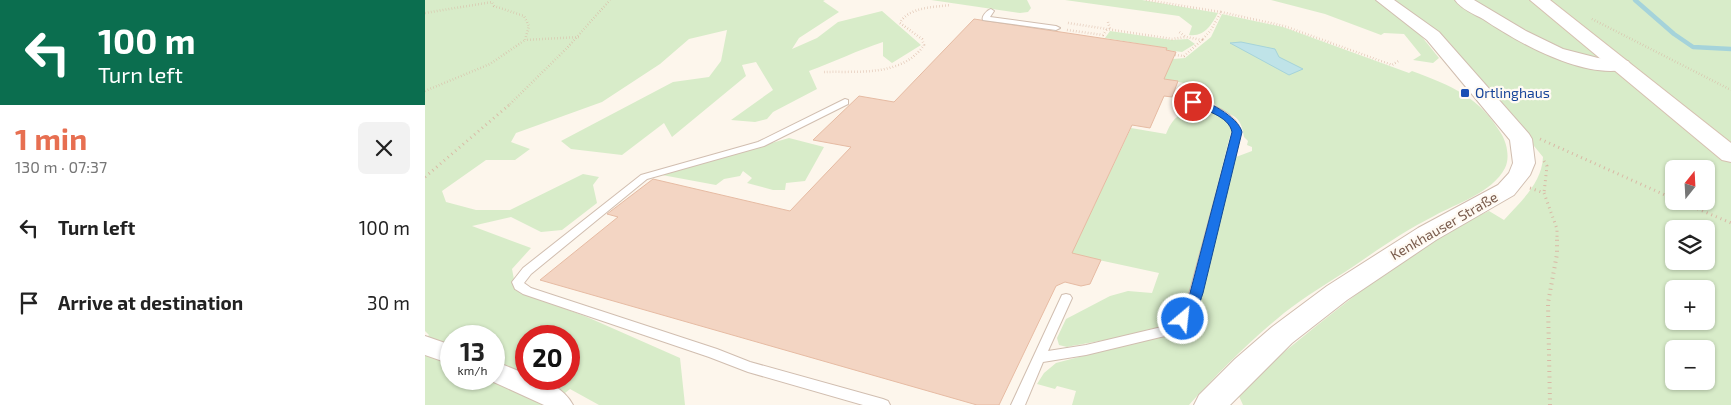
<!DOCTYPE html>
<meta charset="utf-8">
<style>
body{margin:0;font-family:"Exo 2",sans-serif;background:#f2f2f2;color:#222;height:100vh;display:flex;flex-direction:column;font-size:19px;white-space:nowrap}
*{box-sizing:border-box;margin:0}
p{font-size:16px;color:#767676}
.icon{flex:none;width:28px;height:28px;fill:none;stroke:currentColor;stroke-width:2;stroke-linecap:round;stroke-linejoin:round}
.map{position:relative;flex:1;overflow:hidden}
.side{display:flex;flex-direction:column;background:#fff;width:425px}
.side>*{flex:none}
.hud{background:#0b6e4f;color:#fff;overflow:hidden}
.needle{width:32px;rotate:18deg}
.buttons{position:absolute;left:1240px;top:160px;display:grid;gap:10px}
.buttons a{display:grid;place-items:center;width:50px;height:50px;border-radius:8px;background:#fff;box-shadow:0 1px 4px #0004;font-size:25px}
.speed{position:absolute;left:15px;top:325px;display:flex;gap:10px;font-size:25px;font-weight:700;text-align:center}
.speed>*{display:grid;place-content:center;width:65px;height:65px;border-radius:50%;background:#fff;box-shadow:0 1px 4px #0004;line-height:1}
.speed small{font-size:12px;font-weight:400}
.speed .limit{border:8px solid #d22;background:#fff;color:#111}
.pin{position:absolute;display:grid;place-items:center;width:42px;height:42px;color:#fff;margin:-21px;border:2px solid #fff;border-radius:50%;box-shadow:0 1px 5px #0007}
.me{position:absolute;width:55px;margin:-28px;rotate:28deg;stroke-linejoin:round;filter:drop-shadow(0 0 4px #0008)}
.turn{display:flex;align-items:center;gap:18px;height:105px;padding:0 15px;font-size:22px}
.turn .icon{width:65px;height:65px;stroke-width:2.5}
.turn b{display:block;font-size:35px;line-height:42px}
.round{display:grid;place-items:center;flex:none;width:52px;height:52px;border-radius:8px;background:#f2f2f2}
.overview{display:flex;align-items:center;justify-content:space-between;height:85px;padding:0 15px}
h1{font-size:30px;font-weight:700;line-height:38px;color:#e76f51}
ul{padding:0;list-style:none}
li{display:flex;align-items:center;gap:15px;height:75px;padding:0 15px}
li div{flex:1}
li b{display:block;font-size:19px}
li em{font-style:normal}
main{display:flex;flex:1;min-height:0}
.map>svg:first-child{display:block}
.green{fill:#d8ecc9;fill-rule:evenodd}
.water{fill:#bfe3e8;stroke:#a5d3da}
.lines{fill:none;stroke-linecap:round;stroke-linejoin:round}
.stream{stroke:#a5d3da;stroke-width:4.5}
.building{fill:#f3d5c3;stroke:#e6bba3}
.service-casing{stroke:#d1beb0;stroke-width:2}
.minor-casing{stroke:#d1beb0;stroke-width:2}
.tertiary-casing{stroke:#d1beb0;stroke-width:2}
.secondary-casing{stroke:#d6c0b0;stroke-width:2}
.path-far2{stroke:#d9b8a5;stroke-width:2.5;stroke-dasharray:0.5 2.5;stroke-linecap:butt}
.path-far1{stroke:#d9b8a5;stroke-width:3;stroke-dasharray:1 4;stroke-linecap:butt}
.path{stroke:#d9b8a5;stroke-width:4;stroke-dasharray:1 4.5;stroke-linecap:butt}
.service{fill:#fff;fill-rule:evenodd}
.minor{fill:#fff;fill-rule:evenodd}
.tertiary{fill:#fff;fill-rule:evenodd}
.secondary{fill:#fff;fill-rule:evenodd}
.route{fill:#1a73e8;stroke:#114b97}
.transit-dot{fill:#1a4fb4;stroke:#fffaf3;stroke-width:2}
.labels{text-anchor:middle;stroke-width:4.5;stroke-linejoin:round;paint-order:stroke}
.transit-label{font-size:14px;fill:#164399;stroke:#fffaf3;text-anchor:start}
.street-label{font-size:14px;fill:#7a5c4d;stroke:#fffaf3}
</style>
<main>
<section class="side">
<div class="hud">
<div class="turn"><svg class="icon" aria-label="left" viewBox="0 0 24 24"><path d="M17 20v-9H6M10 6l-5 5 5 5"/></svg><div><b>100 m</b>Turn left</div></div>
</div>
<div class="overview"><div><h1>1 min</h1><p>130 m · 07:37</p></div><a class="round"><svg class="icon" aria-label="close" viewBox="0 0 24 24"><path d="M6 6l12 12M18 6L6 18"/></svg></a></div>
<ul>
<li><svg class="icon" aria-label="left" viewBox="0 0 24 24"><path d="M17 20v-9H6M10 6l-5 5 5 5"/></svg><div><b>Turn left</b></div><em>100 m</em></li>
<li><svg class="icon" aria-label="arrive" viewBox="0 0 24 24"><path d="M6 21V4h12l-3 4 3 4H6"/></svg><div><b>Arrive at destination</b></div><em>30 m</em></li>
</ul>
</section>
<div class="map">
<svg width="1306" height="405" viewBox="0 0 1306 405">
<rect width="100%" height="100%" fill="#fdf6ec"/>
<path class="green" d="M0 0H400L398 1 414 12 374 38 367 49 392 38 413 22 457 11 496 45 467 63 458 56V42C433 50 409 62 384 71L392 89 348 112 342 119 330 122 306 120 348 90 331 62 317 65 321 76 247 137 239 123 197 155 146 149 136 141 248 82 284 77 296 61 302 30 264 39 235 64 177 102 91 133 86 142 105 149 90 160H61L17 191 21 202 51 210H85L158 174 174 177 168 185 172 203 137 230 116 232 86 217 47 226 106 248 87 269 91 290 162 317 255 358 260 405H174L145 389 125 405H0V339L4 335 0 331ZM26 336H69V379H26ZM101 336H144V379H101Z
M506 0H602L606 8 603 12 595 13Z
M640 0H717L793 13C786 25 780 37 764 35L767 26 754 16Z
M846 0H952L985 22 1014 58 1008 63 988 60 996 55 979 34 959 33 956 35 900 14Z
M964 0H1306V405H818L813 394C843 364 876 338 909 312 957 274 1008 236 1064 211L1079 220C1096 201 1117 183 1118 157L1024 42 1004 25ZM1249 169H1281V201H1249ZM1249 229H1281V261H1249ZM1249 289H1281V321H1249ZM1249 349H1281V381H1249Z
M797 14 858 27 984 73 987 71C1027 86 1055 97 1077 135 1082 144 1085 158 1080 168 1067 193 1032 203 1009 216 981 230 955 248 929 266 906 281 881 296 859 313 825 341 794 372 764 405H647L651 391 632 386 630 389 612 384 619 373 631 363 738 335 759 326 769 314 776 297 811 157 827 151V147L822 145 823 141 819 137C815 108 801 119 789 103 786 99 786 92 784 88L729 77 748 59 760 58 786 37Z
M685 31 747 40 763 39 770 44 757 52 741 50V48L680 38Z
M771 110C785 111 801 114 807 128L765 294C761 304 757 314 748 320 725 335 671 341 642 347L634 345 632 338 641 319 685 296 703 291 727 293 734 273 646 254 706 128 741 134C748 118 753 113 771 110Z
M364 138 399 147 380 181 361 183 360 190H348L322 183 327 178 318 171 315 176 299 179 291 185 237 175Z"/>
<path class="water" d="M816 42 850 49 854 57 878 69 864 75 805 43Z"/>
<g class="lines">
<path class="stream" d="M1210 0 1249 34 1268 47 1306 49"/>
</g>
<path class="building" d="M549 19 742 48 741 50 751 52 739 79 753 81 747 97 739 96 725 128 707 125 647 253 676 260 665 284 656 286 640 282 631 286 574 405H552L115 280 193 217 182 214 228 179 365 211 426 147 388 140 434 96 469 102Z"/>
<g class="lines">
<g class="service-casing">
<path id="service" d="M566 9 569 11 565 17 631 26 635 28 631 30 558 20C556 17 562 10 566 9Z
M420 99 423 100V104L339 146 222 179 106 274 99 283 106 288 292 349 325 362 458 399 463 401 465 405H438L323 372 284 357 98 294 90 289 87 282 98 268 216 175 333 142Z
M768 99C787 105 810 111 816 132L769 314 755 329 744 335 661 355 618 362 600 405H586L637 295 641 294 645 295 647 298 623 351 661 345 741 326 747 323 760 309 808 132C802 114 781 109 765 104V100Z"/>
</g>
<g class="minor-casing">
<path id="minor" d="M0 336 26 345V364L0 355Z
M69 361 101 374V379C120 379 139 388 148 405H119L62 379H69Z"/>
</g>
<g class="tertiary-casing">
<path id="tertiary" d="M951 0H969L1014 32 1104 134 1107 139 1110 163 1105 175 1089 195 1011 240 922 300 867 343 805 405H769L774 395 810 359 847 327 902 286 993 228 1073 185 1084 173 1088 163 1085 140 1002 40Z
M1030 0H1049L1101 31 1138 49 1173 58 1203 61 1206 65 1203 69C1159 80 1094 43 1058 19 1049 14 1036 9 1030 0Z"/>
</g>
<g class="secondary-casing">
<path id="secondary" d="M1105 0H1125L1306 143V162L1297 160Z"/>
</g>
<path class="path-far2" d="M721 0 796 12 786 30 777 40
M796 12 859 26 967 65 975 60
M0 13 67 2 69 6 99 16 104 26 100 40 154 37
M1167 19 1306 90
M683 22 685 29
M643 23 747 39 761 37
M642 30 678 35 682 29
M750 55 759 56 777 40 761 37 754 32
M399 72C433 71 477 77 499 45L497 39 475 23C483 7 510 7 526 5
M0 91 65 64 100 40
M83 106 142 48 185 0"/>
<path class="path-far1" d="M1115 139 1249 199
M1119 161 1122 166 1119 193
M0 177 84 105
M1105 188 1119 193 1132 229V238
M1254 201 1306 223"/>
<path class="path" d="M1125 405 1123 303 1132 254V237"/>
<use href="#service" class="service"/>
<use href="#minor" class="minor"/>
<use href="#tertiary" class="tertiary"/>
<use href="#secondary" class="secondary"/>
</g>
<path class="route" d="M765 100C780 97 814 118 817 132L778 293C774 304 771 321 758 325L752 319 759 309 765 293 807 132C804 116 779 110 765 104Z"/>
<rect class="transit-dot" x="1035" y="88" width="10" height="10" rx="2.5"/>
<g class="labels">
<g class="transit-label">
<text x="1050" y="98">Ortlinghaus</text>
</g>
<g class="street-label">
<text transform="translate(1019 226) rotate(-30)" y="5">Kenkhauser Straße</text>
</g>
</g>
</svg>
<div class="buttons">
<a><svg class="needle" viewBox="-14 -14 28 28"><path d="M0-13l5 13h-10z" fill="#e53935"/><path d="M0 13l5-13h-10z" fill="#767676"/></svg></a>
<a><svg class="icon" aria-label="layers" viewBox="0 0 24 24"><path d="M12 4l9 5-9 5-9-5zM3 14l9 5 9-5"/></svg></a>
<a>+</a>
<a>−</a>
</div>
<div class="speed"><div>13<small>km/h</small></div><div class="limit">20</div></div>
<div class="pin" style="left:768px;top:102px;background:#d93025"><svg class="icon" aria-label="arrive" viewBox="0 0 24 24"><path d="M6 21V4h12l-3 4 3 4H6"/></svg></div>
<svg class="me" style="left:758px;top:319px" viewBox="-20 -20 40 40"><circle r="17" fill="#1a73e8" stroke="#fff" stroke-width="3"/><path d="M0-11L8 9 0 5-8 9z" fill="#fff"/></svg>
</div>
</main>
